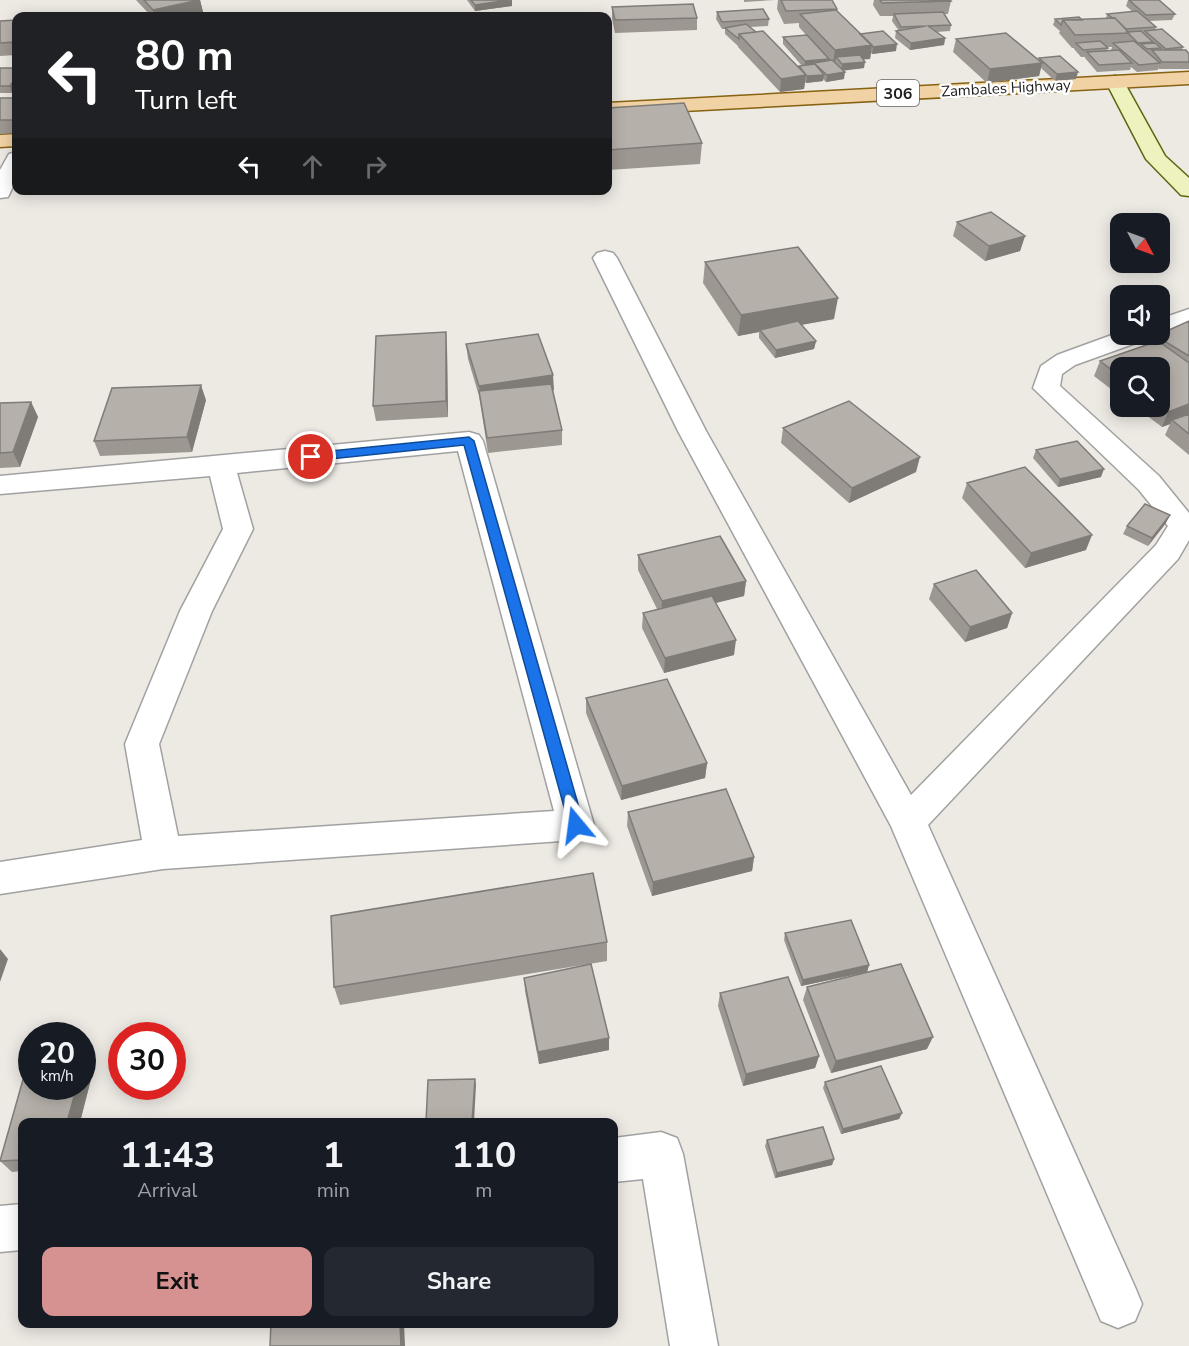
<!DOCTYPE html>
<style>
body{margin:0;font-family:"Nunito Sans",sans-serif;background:#242831;color:#f1f3f6;height:100vh;display:flex;flex-direction:column;font-size:22px;white-space:nowrap}
*{box-sizing:border-box;margin:0}
p{font-size:20px;color:#9ea1a6}
.icon{flex:none;width:33px;height:33px;fill:none;stroke:currentColor;stroke-width:2;stroke-linecap:round;stroke-linejoin:round}
.map{position:relative;flex:1;overflow:hidden}
.drawer{position:absolute;left:18px;top:1118px;width:600px;height:210px;display:flex;flex-direction:column;background:#171b24;border-radius:12px;box-shadow:0 3px 15px #0003}
.drawer>*{flex:none}
.banner{position:absolute;left:12px;top:12px;width:600px;height:183px;border-radius:12px;box-shadow:0 3px 15px #0003;background:#202124;color:#fff;overflow:hidden}
.needle{width:39px;rotate:131deg}
.controls{position:absolute;left:1110px;top:213px;display:grid;gap:12px}
.controls a{display:grid;place-items:center;width:60px;height:60px;border-radius:12px;background:#171b24;box-shadow:0 3px 15px #0003;font-size:30px}
.speed{position:absolute;left:18px;top:1022px;display:flex;gap:12px;font-size:30px;font-weight:700;text-align:center}
.speed>*{display:grid;place-content:center;width:78px;height:78px;border-radius:50%;background:#171b24;box-shadow:0 3px 15px #0003;line-height:1}
.speed small{font-size:15px;font-weight:400}
.speed .limit{border:9px solid #d22;background:#fff;color:#111}
.pin{position:absolute;display:grid;place-items:center;width:51px;height:51px;color:#fff;margin:-26px;border:3px solid #fff;border-radius:50%;box-shadow:0 2px 6px #0007}
.me{position:absolute;width:66px;margin:-33px;rotate:344deg;stroke-linejoin:round;filter:drop-shadow(0 0 4px #0008)}
.turn{display:flex;align-items:center;gap:21px;height:126px;padding:0 24px;font-size:27px}
.turn .icon{width:78px;height:78px;stroke-width:2.5}
.turn b{display:block;font-size:42px;line-height:51px}
.lanes{display:flex;align-items:center;height:57px;padding:0 24px;background:#0003;justify-content:center;gap:30px;direction:ltr}
.lanes .off{opacity:.35}
.eta{display:flex;justify-content:space-evenly;align-items:center;height:102px;text-align:center}
.eta b{font-size:36px;font-weight:700;line-height:42px}
.button{display:flex;gap:12px;margin-top:auto;padding:12px 24px}
.button a{flex:1;height:69px;border-radius:12px;background:#d69191;color:#111;font-size:24px;font-weight:700;line-height:69px;text-align:center}
.button a+a{background:#242831;color:#f1f3f6}
.map>svg:first-child{display:block}
.lines{fill:none;stroke-linecap:round;stroke-linejoin:round}
.street-casing{stroke:#a1a1a1;stroke-width:3}
.secondary-casing{stroke:#5c6711;stroke-width:3}
.primary-casing{stroke:#866211;stroke-width:3}
.street{fill:#fff;fill-rule:evenodd}
.secondary{fill:#eef2be;fill-rule:evenodd}
.primary{fill:#f1d2a5;fill-rule:evenodd}
.wall{fill:#9d9792;fill-rule:evenodd}
.shaded-wall{fill:#7f7b77}
.building{fill:#b6b0aa;stroke:#7f7b77;stroke-width:1.5}
.route{fill:#1a73e8;stroke:#114b97;stroke-width:1.5}
.labels{text-anchor:middle;stroke-width:5;stroke-linejoin:round;paint-order:stroke}
.far-street-label{font-size:15px;fill:#1d1d1d;stroke:#fff}
.shield{fill:#fff;stroke:#616161;stroke-width:1.5}
.shield-label{font-size:16px;font-weight:bold;fill:#1d1d1d}
</style>
<div class="map">
<svg width="1189" height="1346" viewBox="0 0 1189 1346">
<rect width="100%" height="100%" fill="#edeae4"/>
<g class="lines">
<g class="street-casing">
<path id="street" d="M16 152V180L8 197 0 198V170L9 154Z
M605 251 613 253 617 258 706 431 911 795 1156 545 1168 526 1139 490 1033 388 1041 366 1057 355 1120 332V334H1150L1147 339 1075 365 1062 374 1060 386 1159 476 1189 513V540L1178 559 928 825 1135 1287 1142 1304 1135 1321 1118 1328 1101 1321 891 826 678 431 593 258 597 253Z
M1189 309V325L1160 334V319Z
M469 432 479 435 483 441 594 825 589 836 576 840 163 869 0 894V862L142 840 125 744 180 611 223 529 210 476 0 494V476ZM458 451 554 811 178 836 159 744 212 611 253 529 237 473Z
M661 1132 677 1138 683 1154 718 1346H670L643 1179 614 1182V1138Z
M22 1204V1250L0 1252V1206Z"/>
</g>
<g class="secondary-casing">
<path id="secondary" d="M1115 76 1122 78 1124 82 1165 156 1189 178V196L1181 195 1146 159 1106 82 1108 78Z"/>
</g>
<g class="primary-casing">
<path id="primary" d="M1189 72V84L608 115V103Z
M16 134V146L0 147V135Z"/>
</g>
<use href="#street" class="street"/>
<use href="#secondary" class="secondary"/>
<use href="#primary" class="primary"/>
</g>
<path class="wall" d="M136 0H200L203 12 184 16H151Z
M467 0H512V6L475 11Z
M744 0H775L744 2Z
M778 0H841H832L837 9V11L860 34 896 51 872 54 871 53 870 59H863L864 68 843 70 844 79 826 82 823 79V81L806 83 805 82 804 89 780 92 738 47V46L725 34V29H722L716 19 717 12 769 19 768 26 750 27 798 68 799 66H802L783 44V37L806 35 799 27V23L784 24 777 9Z
M874 0H950L951 1 948 14H944L951 25 950 31 937 32 945 38 944 45 910 50 895 38 896 31H899L892 21 893 16H880L873 5Z
M1128 0 1175 14 1172 20 1149 21 1156 27 1155 30 1183 47 1182 50 1189 62V69H1159L1158 68V70L1137 72 1131 67 1130 70 1097 72 1085 58V57H1081L1074 49V48H1072L1059 33 1060 31 1053 25 1055 19 1082 20 1106 19 1107 14 1133 12 1126 6ZM1106 47H1112L1111 50H1112L1107 51 1108 48Z
M612 7 697 18V30L615 33 612 19Z
M16 20V55L0 56V21Z
M956 39 1039 60V58L1076 79 1055 81 1041 68 1039 76 987 83 953 52Z
M0 68H16V87L12 93H0Z
M0 98H16V133L0 134Z
M608 108 702 143 700 164 608 170Z
M957 222 1025 236 1020 251 985 261 953 236Z
M705 262 834 319 801 325 816 341 814 349 775 358 759 338V332L738 336 703 283Z
M1189 321V455L1165 435 1170 424 1162 427 1134 406H1160V368H1120V396L1094 376 1100 361 1153 342 1156 336Z
M466 344 554 390H553L562 430V445L488 453 479 396 468 359Z
M447 347 448 417 376 421 373 406Z
M206 400 192 452 100 456 94 441Z
M31 402 38 417 20 467 0 468V403Z
M783 428 916 472 849 503 781 443Z
M1036 450 1101 477 1058 487 1033 458Z
M967 483 1086 550 1025 568 962 498Z
M1166 523 1148 546 1123 534 1127 526Z
M638 555 746 581 744 596 716 603 734 655 664 673 642 628 643 613 657 609 638 570Z
M934 584 1012 613 1007 628 965 642 929 599Z
M586 698 707 763 705 778 621 800 586 713Z
M628 812 754 857 752 871 652 896 627 826Z
M785 933 869 965 867 972 801 986 784 940Z
M607 942V961L340 1005 334 987Z
M524 978 609 1038V1050L539 1064 525 991Z
M807 987 927 1049 831 1073 803 1000Z
M720 993 819 1056 815 1068 743 1086 718 1006Z
M82 1068 91 1079 80 1122H22V1171L12 1172 0 1161 26 1069H32V1086H82Z
M825 1082 902 1113 899 1119 841 1134 823 1088Z
M767 1140 834 1159 832 1165 775 1178 765 1146Z"/>
<path class="shaded-wall" d="M200 0 203 12 184 16H154L153 10Z
M512 0V6L475 11V5Z
M945 38 944 45 910 50 911 43Z
M897 44 896 51 872 54 873 47Z
M872 45 870 59 840 62 836 57 835 63H833L835 50Z
M829 59 828 65 814 63V67L804 68 805 61Z
M865 62 864 68 841 71 842 64Z
M1042 63 1039 76 987 83 990 69Z
M845 72 844 79 826 82 827 75Z
M1078 72 1076 79 1055 81 1057 74Z
M806 75 804 89 780 92 781 79Z
M824 75 823 81 806 83 807 76Z
M16 77V87L12 93 10 86Z
M1025 236 1020 251 985 261 989 246Z
M838 298 834 319 761 332 760 330 759 332 738 336 741 315Z
M446 332 447 347 448 417 446 401Z
M816 341 814 349 775 358 776 350Z
M553 375 554 390 481 401 479 386Z
M201 385 206 400 192 452 187 437Z
M31 402 38 417 20 467 13 452Z
M1189 404V417L1172 420 1170 424 1162 427 1168 412Z
M920 457 916 472 849 503 852 488Z
M1104 469 1101 477 1058 487 1060 479Z
M1170 515 1166 523 1148 546 1152 538Z
M1092 535 1086 550 1025 568 1031 553Z
M746 581 744 596 661 616 662 601Z
M1012 613 1007 628 965 642 970 627Z
M736 640 734 655 664 673 665 658Z
M707 763 705 778 621 800 622 786Z
M754 857 752 871 652 896 653 882Z
M0 949 8 959 0 982Z
M869 965 867 972 801 986 803 980Z
M933 1037 927 1049 831 1073 836 1061Z
M609 1038V1050L539 1064 538 1052Z
M819 1056 815 1068 743 1086 746 1074Z
M82 1068 91 1079 80 1122H67L77 1086H82Z
M475 1079 476 1085 474 1122H472Z
M902 1113 899 1119 841 1134 843 1129Z
M834 1159 832 1165 775 1178 777 1173Z
M400 1323H404L405 1346H401Z"/>
<path class="building" d="M144 0H199L153 10Z
M471 0H509L475 5Z
M781 0H832L837 9 786 11Z
M880 0H950L951 1 882 3Z
M1129 0H1159L1175 14 1146 15Z
M693 4 697 18 615 20 612 7Z
M763 9 769 19 722 22 717 12Z
M836 10 872 45 835 50 800 14Z
M1137 11 1156 27 1126 29 1115 18H1113L1107 14Z
M943 12 951 25 928 26 945 38 911 43 896 31 926 26 901 27 894 14Z
M581 14H606L607 16H581Z
M1079 17 1082 20H1063L1061 25 1055 19Z
M1115 18 1129 33 1075 35 1063 20Z
M16 20V42L0 43V21Z
M746 24 756 32 739 34V39L725 28Z
M1162 29 1183 47 1166 49 1145 31Z
M763 31 806 75 781 79 739 34Z
M883 31 897 44 873 47 860 34Z
M1141 31 1153 42 1138 43 1127 32Z
M1006 33 1042 63 990 69 956 39Z
M807 35 829 59 805 61 783 37Z
M1100 41 1108 48 1083 50 1076 43Z
M1134 41 1160 63 1139 65 1113 43Z
M1155 43 1161 48 1147 49 1141 44Z
M1119 50 1132 63 1099 65 1087 52Z
M1152 50H1186L1189 54V62H1162Z
M860 55 865 62 842 64 836 57Z
M1060 56 1078 72 1057 74 1039 58Z
M832 60 845 72 827 75 814 63Z
M815 64 824 75 807 76 799 66Z
M0 68H16V77L10 86H0Z
M0 98H16V120H0Z
M684 103 702 143 608 150V108Z
M991 212 1025 236 989 246 957 222Z
M798 247 838 298 741 315 705 262Z
M798 321 816 341 776 350 760 330Z
M1189 321V356L1156 336 1160 334Z
M446 332V401L373 406 376 336Z
M538 334 553 375 479 386 466 344Z
M1158 341 1189 363V404L1168 412 1160 406V368H1120V376L1100 361Z
M551 384 562 430 487 438 479 391Z
M201 385 187 437 94 441 112 388Z
M849 401 920 457 852 488 783 428Z
M31 402 13 452 0 453V403Z
M1189 414V434L1172 420Z
M1077 441 1104 469 1060 479 1036 450Z
M1025 467 1092 535 1031 553 967 483Z
M1145 504 1170 515 1152 538 1127 526Z
M720 536 746 581 662 601 638 555Z
M976 570 1012 613 970 627 934 584Z
M712 596 736 640 665 658 643 613Z
M667 679 707 763 622 786 586 698Z
M726 789 754 857 653 882 628 812Z
M593 873 607 942 334 987 331 916Z
M851 920 869 965 803 980 785 933Z
M591 964 609 1038 538 1052 524 978Z
M901 964 933 1037 836 1061 807 987Z
M788 977 819 1056 746 1074 720 993Z
M881 1066 902 1113 843 1129 825 1082Z
M26 1069H32V1086H77L67 1122H22V1160L0 1161Z
M475 1079 472 1122H426L428 1080Z
M823 1127 834 1159 777 1173 767 1140Z
M271 1323H400L401 1346H270Z"/>
<path class="route" d="M469 437 474 441 584 825 582 829 576 831 571 829 569 825 464 445 311 461 305 457 311 453Z"/>
<g class="labels">
<g class="far-street-label">
<text transform="translate(1006 88) rotate(-3)" y="5">Zambales Highway</text>
</g>
<rect class="shield" x="877" y="80" width="42" height="26" rx="4.5"/>
<g class="shield-label">
<text x="898" y="99">306</text>
</g>
</g>
</svg>
<div class="controls">
<a><svg class="needle" viewBox="-14 -14 28 28"><path d="M0-13l5 13h-10z" fill="#e53935"/><path d="M0 13l5-13h-10z" fill="#9ea1a6"/></svg></a>
<a><svg class="icon" aria-label="sound" viewBox="0 0 24 24"><path d="M4 9h4l5-4v14l-5-4H4zM17 9q2 3 0 6"/></svg></a>
<a><svg class="icon" aria-label="search" viewBox="0 0 24 24"><circle cx="10" cy="10" r="6"/><path d="M15 15l6 6"/></svg></a>
</div>
<div class="speed"><div>20<small>km/h</small></div><div class="limit">30</div></div>
<div class="pin" style="left:311px;top:457px;background:#d93025"><svg class="icon" aria-label="arrive" viewBox="0 0 24 24"><path d="M6 21V4h12l-3 4 3 4H6"/></svg></div>
<svg class="me" style="left:576px;top:825px" viewBox="-20 -20 40 40"><path d="M0-17L14 15 0 8-14 15z" fill="#1a73e8" stroke="#fff" stroke-width="4"/></svg>
<div class="banner">
<div class="turn"><svg class="icon" aria-label="left" viewBox="0 0 24 24"><path d="M17 20v-9H6M10 6l-5 5 5 5"/></svg><div><b>80 m</b>Turn left</div></div>
<div class="lanes"><svg class="icon" aria-label="left" viewBox="0 0 24 24"><path d="M17 20v-9H6M10 6l-5 5 5 5"/></svg><svg class="icon off" aria-label="ahead" viewBox="0 0 24 24"><path d="M12 20V5M6 11l6-6 6 6"/></svg><svg class="icon off" aria-label="right" viewBox="0 0 24 24"><path d="M7 20v-9h11M14 6l5 5-5 5"/></svg></div>
</div>
<section class="drawer">
<div class="eta">
<div><b>11:43</b><p>Arrival</p></div>
<div><b>1</b><p>min</p></div>
<div><b>110</b><p>m</p></div>
</div>
<div class="button"><a>Exit</a><a>Share</a></div>
</section>
</div>
